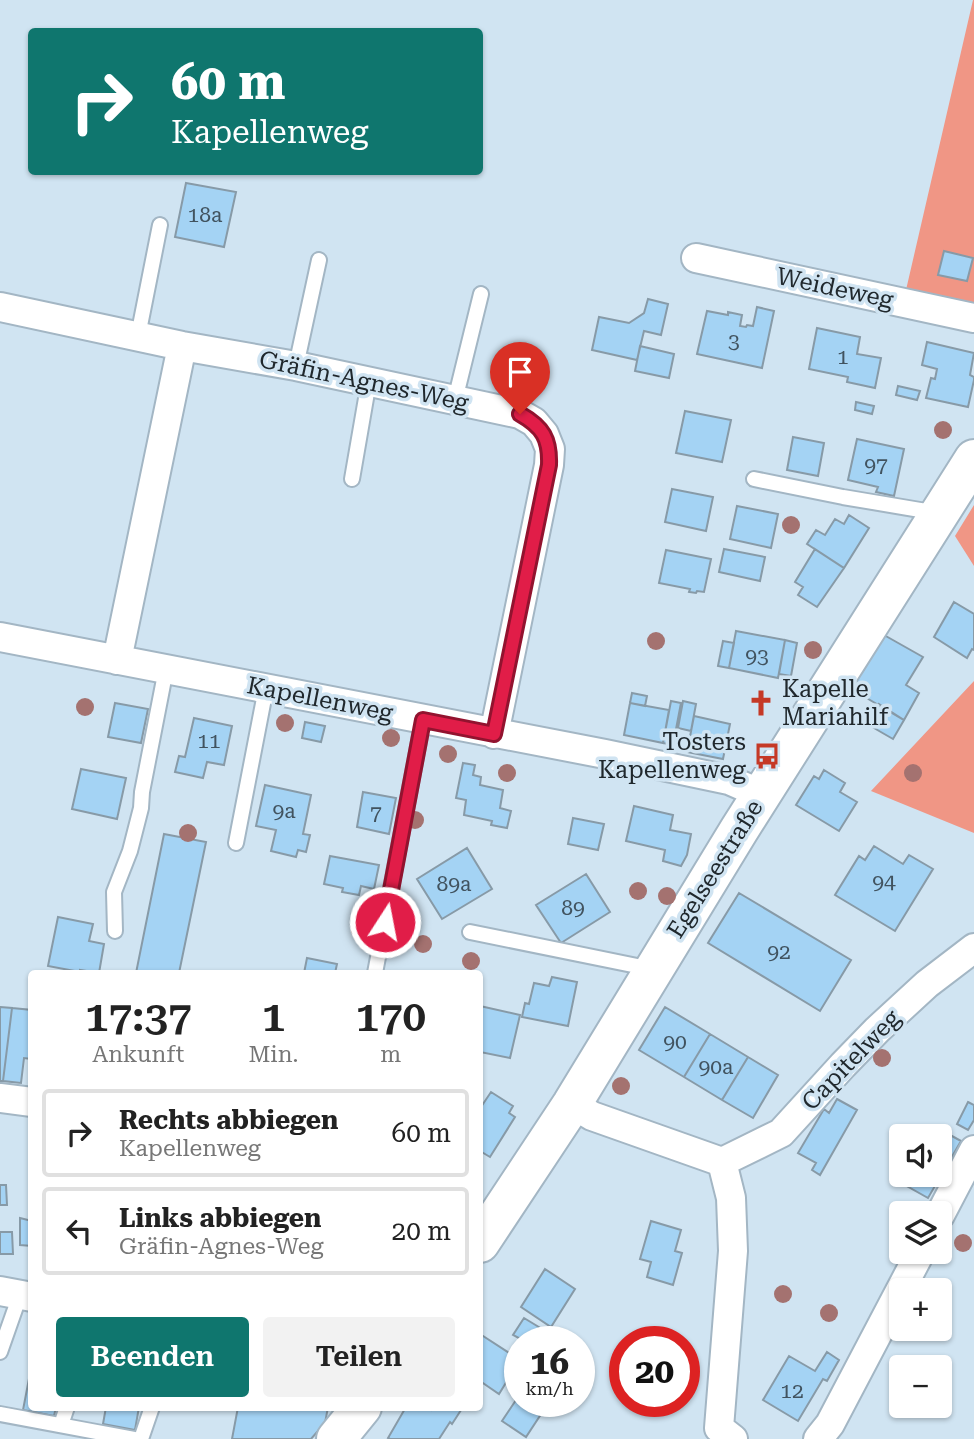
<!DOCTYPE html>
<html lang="de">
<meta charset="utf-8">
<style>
body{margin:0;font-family:"Roboto Serif",serif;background:#f2f2f2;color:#222;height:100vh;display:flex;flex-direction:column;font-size:26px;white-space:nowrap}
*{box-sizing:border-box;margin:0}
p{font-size:23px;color:#767676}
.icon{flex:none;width:38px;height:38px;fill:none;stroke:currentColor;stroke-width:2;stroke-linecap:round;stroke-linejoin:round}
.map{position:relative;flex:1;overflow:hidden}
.details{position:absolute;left:28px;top:970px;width:455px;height:441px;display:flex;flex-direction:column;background:#fff;border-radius:7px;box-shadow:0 2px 5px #0004}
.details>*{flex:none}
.hud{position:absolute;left:28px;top:28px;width:455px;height:147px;border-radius:7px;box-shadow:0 2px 5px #0004;background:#0f766e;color:#fff;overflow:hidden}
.buttons{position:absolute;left:889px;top:1124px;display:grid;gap:14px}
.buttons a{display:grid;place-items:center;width:63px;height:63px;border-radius:7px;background:#fff;box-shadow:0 2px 5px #0004;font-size:35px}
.speed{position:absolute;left:504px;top:1326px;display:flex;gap:14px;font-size:35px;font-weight:700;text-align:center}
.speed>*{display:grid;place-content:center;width:91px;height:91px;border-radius:50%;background:#fff;box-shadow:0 2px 5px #0004;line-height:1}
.speed small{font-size:18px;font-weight:400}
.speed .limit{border:10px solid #d22;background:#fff;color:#111}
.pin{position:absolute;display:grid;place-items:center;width:60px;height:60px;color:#fff;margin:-72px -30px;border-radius:50% 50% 50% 0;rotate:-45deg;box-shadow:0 0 7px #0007}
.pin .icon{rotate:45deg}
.me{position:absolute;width:77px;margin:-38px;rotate:11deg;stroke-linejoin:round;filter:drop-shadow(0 0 5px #0008)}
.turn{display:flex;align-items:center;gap:24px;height:147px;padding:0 28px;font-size:32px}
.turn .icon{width:91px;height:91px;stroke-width:2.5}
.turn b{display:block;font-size:49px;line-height:60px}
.eta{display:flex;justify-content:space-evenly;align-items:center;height:119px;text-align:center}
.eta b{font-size:42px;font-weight:600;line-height:49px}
.cta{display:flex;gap:14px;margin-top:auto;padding:14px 28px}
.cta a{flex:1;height:80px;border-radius:7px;background:#0f766e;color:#fff;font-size:28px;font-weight:600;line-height:80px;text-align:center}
.cta a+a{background:#f2f2f2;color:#222}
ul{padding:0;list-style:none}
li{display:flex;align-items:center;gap:21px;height:88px;margin:0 14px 10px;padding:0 14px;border:4px solid #e0e0e0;border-radius:7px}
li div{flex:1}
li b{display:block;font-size:26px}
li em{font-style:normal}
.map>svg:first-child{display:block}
.green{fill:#f09685}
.building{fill:#a4d3f4;stroke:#879aa7;stroke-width:2}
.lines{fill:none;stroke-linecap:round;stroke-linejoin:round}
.lane-casing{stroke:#a3b6c4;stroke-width:18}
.street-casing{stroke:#a3b6c4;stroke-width:32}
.secondary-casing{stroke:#a3b6c4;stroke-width:42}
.lane{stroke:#fff;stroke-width:14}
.street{stroke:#fff;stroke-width:28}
.secondary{stroke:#fff;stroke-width:38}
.tree{fill:#a47270}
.route-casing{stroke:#92132f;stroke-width:18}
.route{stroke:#e11d48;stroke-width:12}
.labels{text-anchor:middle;stroke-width:7;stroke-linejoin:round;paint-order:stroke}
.number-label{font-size:21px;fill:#41535f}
.street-label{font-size:24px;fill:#20282d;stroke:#d0e4f2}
.poi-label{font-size:24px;fill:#20282d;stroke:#d0e4f2;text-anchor:start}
</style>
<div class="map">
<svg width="974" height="1439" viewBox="0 0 974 1439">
<rect width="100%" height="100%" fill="#d0e4f2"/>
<path class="green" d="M973 0H974V318L903 303Z
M974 505V566L955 536Z
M974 681V833L871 791Z"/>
<path class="building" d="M186 183 236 192 224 247 175 237Z
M944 251 973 258 967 281 938 275Z
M648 299 668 304 661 335 644 331 637 360 592 350 599 317 629 323 644 313Z
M757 307 774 311 762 368 697 354 707 311 728 315V312L742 315 740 326 746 327 747 325 753 326Z
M817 328 860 337 857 354 881 358 875 388 847 382 848 377 809 369Z
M927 342 974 353 970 375 974 377V380L968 407 926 398 931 378 935 379 937 369 922 365Z
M640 346 674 354 669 378 635 371Z
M898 386 920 391 917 400 896 395Z
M856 402 874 406 872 414 855 410Z
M685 411 731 420 722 462 676 453Z
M793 437 824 443 818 476 787 470Z
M857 439 904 449 894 496 876 492 878 487 848 480Z
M672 489 713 497 706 531 665 522Z
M737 506 778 514 771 548 730 539Z
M849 515 869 528 844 568 807 544 816 530 825 535 835 519 844 524Z
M724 549 765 557 760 581 719 572Z
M815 549 844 568 817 607 798 595 803 587 795 582Z
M666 550 711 559 704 592 697 591 696 593 689 592 690 589 659 583Z
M954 602 974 614V650L972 649 967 658 934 637Z
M736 631 785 640 778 678 729 668Z
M884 635 923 657 906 685 919 693 904 720 848 687 859 669 863 671Z
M785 640 797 643 791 676 779 674Z
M723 641 734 643 729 668 718 666Z
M632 693 647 696 645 706 630 703Z
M671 701 681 703 673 745 663 743Z
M683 701 696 704 691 731 678 728Z
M115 703 148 709 141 743 108 737Z
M630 703 669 710 663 743 624 735Z
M879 704 904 720 893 739 867 724Z
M694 716 730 724 723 759 687 752Z
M194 718 232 726 224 765 207 762 203 778 175 772 179 756 185 757Z
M305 722 325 726 321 742 302 738Z
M463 763 475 765 473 775 481 777 480 785 503 790 500 808 511 811 507 828 491 825 492 821 464 815 466 800 456 798Z
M81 769 126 778 117 819 72 809Z
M824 770 845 783 840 792 857 802 839 831 796 805 814 776 819 779Z
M265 785 311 795 303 834 310 835 306 852 298 850 296 857 271 851 276 830 256 826Z
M363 792 396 798 389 834 357 827Z
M634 806 673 815 670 830 691 834 687 855 681 866 663 861 665 850 626 841Z
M573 818 604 824 598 850 568 844Z
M164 834 206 842 179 973H136Z
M874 846 903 864 909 855 933 869 895 931 835 895 859 856 865 860Z
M467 848 492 889 442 919 417 879Z
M330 856 379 865 374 889 361 886 359 895 342 892 343 888 324 884Z
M586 874 610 912 561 943 536 905Z
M739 893 851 960 820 1011 708 943Z
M58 917 93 924 89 941 104 944 99 973 80 970V972L48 966Z
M307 958 337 964 335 973H304Z
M552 977 577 982 568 1026 522 1017 525 1003 529 1004 534 983 549 986Z
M480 1006 520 1015 510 1058 480 1052Z
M0 1007 12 1008 3 1081H0Z
M665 1007 710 1034 684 1077 639 1050Z
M12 1008 32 1010V1059L24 1058 21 1083 3 1081Z
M710 1034 748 1057 722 1100 684 1077Z
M748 1057 778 1075 753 1118 722 1100Z
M491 1092 513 1106 509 1113 515 1117 490 1157 480 1151V1106L481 1107Z
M837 1099 857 1110 820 1175 812 1170 816 1163 798 1153 824 1109 829 1113Z
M968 1102 974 1105V1120L968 1130 957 1124Z
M941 1130 961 1141 928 1198 898 1181 902 1174H940V1136H938Z
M0 1185H6L7 1205H0Z
M20 1218 32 1221V1246L20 1245Z
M651 1221 681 1230 675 1251 682 1253 673 1285 647 1277 651 1262 640 1259Z
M0 1232H12L13 1254H0Z
M545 1269 575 1289 551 1327 521 1307Z
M524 1318 547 1332 540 1342H526L513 1335Z
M480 1334 520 1360 499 1394 480 1381Z
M827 1352 839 1360 827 1381 823 1379 798 1421 763 1400 789 1356 815 1371Z
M32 1363V1407H56L54 1416 23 1410Z
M520 1394V1402H549L526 1437 502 1421Z
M106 1407H139L135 1430 103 1424Z
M238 1407H328L325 1423 311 1439H232Z
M406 1407H425L431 1410 433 1407H463L452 1424 450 1422 439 1439H390L388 1438Z"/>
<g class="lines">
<g class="lane-casing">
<path id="lane" d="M138 336 160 225
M296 366 319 260
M455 400 481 294
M352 479 369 381
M754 479 843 497 938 513
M236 843 266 688
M115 931 114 892 130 851 141 808 142 792 166 669
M470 932 652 969
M375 973 423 720
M0 1352 20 1295
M0 1414 134 1439
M61 1425 67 1407
M141 1439 152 1407"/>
</g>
<g class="street-casing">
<path id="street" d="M696 258 974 318
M0 307 182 346 296 366 520 414 534 422 544 434 550 449 549 465 494 734
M0 637 605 754 729 780 761 794
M117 660 182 346
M0 1098 32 1102
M572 1104 592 1116 722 1162 781 1133 843 1065 877 1030 927 984 974 948
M722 1162 731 1198 733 1251 719 1428 733 1439
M940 1215 974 1150
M0 1291 32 1297
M818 1439 830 1424 921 1251"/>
</g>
<g class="secondary-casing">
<path id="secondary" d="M480 1243 572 1104 739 830 974 459
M336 1439 362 1407"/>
</g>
<use href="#lane" class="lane"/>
<use href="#street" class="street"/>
<use href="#secondary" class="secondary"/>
</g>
<g class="tree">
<circle cx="943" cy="430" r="9"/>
<circle cx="791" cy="525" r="9"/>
<circle cx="656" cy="641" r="9"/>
<circle cx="813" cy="650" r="9"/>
<circle cx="85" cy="707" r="9"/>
<circle cx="285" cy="723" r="9"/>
<circle cx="391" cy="738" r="9"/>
<circle cx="448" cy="754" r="9"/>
<circle cx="507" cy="773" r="9"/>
<circle cx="913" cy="773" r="9"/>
<circle cx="415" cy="820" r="9"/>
<circle cx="188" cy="833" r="9"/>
<circle cx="638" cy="891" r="9"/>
<circle cx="667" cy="896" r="9"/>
<circle cx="360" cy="930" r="9"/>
<circle cx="423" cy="944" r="9"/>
<circle cx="471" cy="961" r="9"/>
<circle cx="882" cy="1058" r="9"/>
<circle cx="621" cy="1086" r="9"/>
<circle cx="963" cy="1243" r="9"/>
<circle cx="783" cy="1294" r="9"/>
<circle cx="829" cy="1313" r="9"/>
</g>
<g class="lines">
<g class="route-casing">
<path id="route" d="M385 922 423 720 494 734 549 465C550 439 543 427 520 414"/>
</g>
<use href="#route" class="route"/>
</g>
<defs>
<g id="church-bare" transform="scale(2.1)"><path d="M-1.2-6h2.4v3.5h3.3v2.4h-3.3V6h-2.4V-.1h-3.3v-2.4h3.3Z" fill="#c53926" stroke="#d0e4f2" stroke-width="2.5" paint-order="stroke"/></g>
<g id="bus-bare" transform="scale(2.1)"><path d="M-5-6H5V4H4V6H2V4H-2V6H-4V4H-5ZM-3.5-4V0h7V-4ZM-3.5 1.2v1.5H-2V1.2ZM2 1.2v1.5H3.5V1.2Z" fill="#c53926" stroke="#d0e4f2" stroke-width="2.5" paint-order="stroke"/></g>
</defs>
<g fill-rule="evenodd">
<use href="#church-bare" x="761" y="703"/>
<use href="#bus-bare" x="767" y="756"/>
</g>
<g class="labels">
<g class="number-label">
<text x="205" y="222">18a</text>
<text x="734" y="348">3</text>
<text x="843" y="364">1</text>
<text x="876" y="472">97</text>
<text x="757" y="663">93</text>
<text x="209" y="748">11</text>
<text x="284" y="818">9a</text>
<text x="376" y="820">7</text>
<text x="884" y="889">94</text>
<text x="454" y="891">89a</text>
<text x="573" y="915">89</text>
<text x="779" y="959">92</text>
<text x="675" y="1049">90</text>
<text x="716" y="1074">90a</text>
<text x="792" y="1398">12</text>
</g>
<g class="street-label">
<text transform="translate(835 288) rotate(12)" y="8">Weideweg</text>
<text transform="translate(364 381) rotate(12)" y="8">Gräfin-Agnes-Weg</text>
<text transform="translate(320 699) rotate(11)" y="8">Kapellenweg</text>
<text transform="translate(715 869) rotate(-58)" y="8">Egelseestraße</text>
<text transform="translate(851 1060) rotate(-46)" y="8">Capitelweg</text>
</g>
<g class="poi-label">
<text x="782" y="697">Kapelle<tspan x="782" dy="28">Mariahilf</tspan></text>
<text x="746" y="750" text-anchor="end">Tosters<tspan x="746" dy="28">Kapellenweg</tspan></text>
</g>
</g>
</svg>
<div class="buttons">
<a><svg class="icon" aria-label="sound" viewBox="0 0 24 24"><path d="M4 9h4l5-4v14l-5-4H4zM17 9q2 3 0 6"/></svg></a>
<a><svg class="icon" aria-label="layers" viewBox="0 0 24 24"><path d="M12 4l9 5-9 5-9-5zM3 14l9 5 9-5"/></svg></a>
<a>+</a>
<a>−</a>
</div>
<div class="speed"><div>16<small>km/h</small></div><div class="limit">20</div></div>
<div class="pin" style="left:520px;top:414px;background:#d93025"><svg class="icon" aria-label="arrive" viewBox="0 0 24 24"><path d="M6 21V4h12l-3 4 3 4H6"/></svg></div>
<svg class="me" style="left:385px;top:922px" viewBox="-20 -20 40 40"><circle r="17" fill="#e11d48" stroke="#fff" stroke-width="3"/><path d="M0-11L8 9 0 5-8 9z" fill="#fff"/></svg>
<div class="hud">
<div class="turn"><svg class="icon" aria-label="right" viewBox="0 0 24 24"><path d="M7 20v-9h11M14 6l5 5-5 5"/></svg><div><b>60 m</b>Kapellenweg</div></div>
</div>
<section class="details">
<div class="eta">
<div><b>17:37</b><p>Ankunft</p></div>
<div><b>1</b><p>Min.</p></div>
<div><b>170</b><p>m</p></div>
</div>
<ul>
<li><svg class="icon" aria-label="right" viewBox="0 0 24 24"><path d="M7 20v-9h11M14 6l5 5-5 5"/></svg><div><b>Rechts abbiegen</b><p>Kapellenweg</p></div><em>60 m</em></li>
<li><svg class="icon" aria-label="left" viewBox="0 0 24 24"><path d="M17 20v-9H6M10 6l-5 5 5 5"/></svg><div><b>Links abbiegen</b><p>Gräfin-Agnes-Weg</p></div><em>20 m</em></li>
</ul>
<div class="cta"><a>Beenden</a><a>Teilen</a></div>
</section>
</div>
